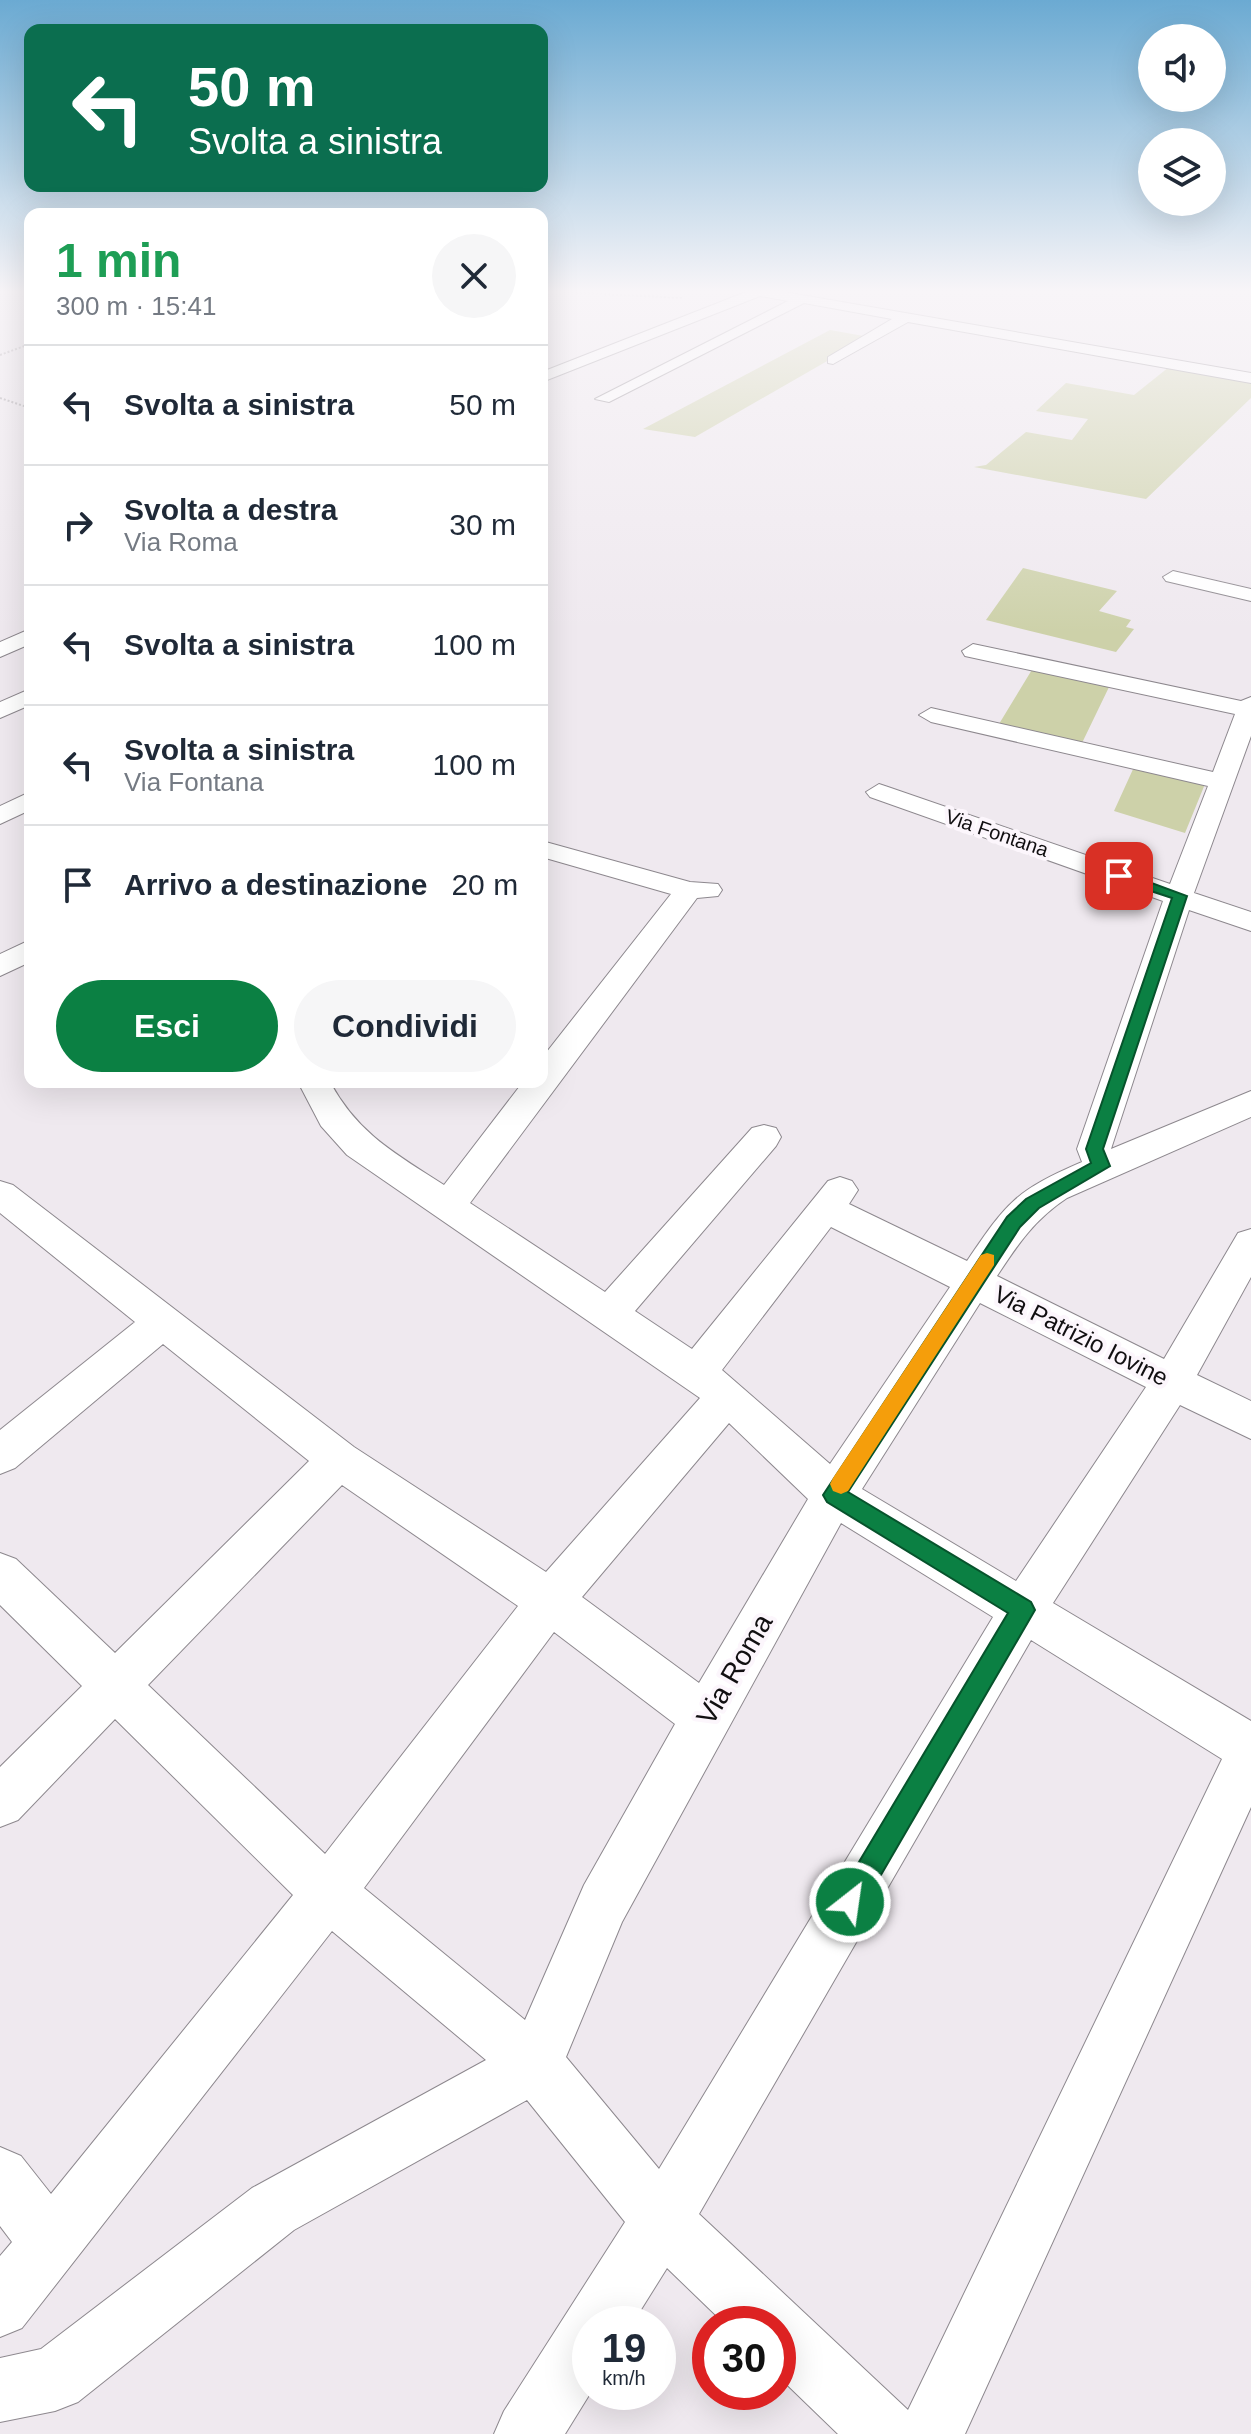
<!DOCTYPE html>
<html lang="it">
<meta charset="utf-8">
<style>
body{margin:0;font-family:Arial,sans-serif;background:#f6f6f7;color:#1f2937;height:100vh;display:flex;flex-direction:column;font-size:30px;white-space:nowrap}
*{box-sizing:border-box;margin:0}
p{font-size:26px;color:#747a83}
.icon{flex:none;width:44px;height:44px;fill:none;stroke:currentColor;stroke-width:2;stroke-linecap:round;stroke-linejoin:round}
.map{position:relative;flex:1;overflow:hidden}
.side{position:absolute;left:24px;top:208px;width:524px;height:880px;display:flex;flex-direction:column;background:#fff;border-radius:16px;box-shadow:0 8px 32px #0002}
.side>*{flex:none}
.banner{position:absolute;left:24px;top:24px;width:524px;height:168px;border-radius:16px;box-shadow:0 8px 32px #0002;background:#0b6e4f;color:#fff;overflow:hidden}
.controls{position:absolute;left:1138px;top:24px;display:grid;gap:16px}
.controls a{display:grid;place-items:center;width:88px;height:88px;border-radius:50%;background:#fff;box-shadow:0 8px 32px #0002;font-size:40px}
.speed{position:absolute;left:572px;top:2306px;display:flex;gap:16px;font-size:40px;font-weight:700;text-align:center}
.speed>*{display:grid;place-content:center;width:104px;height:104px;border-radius:50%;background:#fff;box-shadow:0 8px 32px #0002;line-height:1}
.speed small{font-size:20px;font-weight:400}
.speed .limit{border:12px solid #d22;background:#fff;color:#111}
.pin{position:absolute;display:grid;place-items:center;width:68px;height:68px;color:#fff;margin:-34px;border-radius:16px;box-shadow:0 4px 12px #0006}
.me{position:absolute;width:88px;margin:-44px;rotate:30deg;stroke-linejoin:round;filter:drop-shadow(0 0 6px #0008)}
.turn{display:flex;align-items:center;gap:28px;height:168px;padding:0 32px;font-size:36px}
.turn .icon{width:104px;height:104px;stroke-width:2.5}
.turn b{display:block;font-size:56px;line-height:68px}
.round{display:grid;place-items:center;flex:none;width:84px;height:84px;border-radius:42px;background:#f6f6f7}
.head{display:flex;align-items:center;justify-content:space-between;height:136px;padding:0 32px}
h1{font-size:48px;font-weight:700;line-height:60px;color:#1e9e55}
.button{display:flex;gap:16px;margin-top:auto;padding:16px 32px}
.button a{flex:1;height:92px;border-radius:48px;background:#0b8043;color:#fff;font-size:32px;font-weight:700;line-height:92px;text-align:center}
.button a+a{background:#f6f6f7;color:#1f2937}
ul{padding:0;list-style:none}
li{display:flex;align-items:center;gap:24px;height:120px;padding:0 32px;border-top:2px solid #e0e1e3}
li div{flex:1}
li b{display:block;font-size:30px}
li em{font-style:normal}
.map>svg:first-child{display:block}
.green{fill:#cdd1a9}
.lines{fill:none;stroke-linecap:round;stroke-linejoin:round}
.street-casing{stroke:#8d888e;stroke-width:2}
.path{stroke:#9c989c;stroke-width:2;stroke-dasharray:2 2;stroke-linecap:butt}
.street{fill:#fff;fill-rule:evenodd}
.route{fill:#0b8043;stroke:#07532c;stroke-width:2}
.slow{fill:#f59e0b}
.labels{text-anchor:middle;stroke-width:8;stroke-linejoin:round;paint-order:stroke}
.far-street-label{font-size:20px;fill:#110f11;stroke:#fcf6fc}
.street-label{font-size:24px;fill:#110f11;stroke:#fcf6fc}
.near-street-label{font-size:28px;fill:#110f11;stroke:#fcf6fc}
</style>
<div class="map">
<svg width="1251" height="2434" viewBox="0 0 1251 2434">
<rect width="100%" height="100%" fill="#efe9ef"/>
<path class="green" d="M830 330 869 337 695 437 643 429Z
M1169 367 1251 382V398L1146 499 974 467 986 465 1026 432 1072 440 1088 419 1036 411 1066 383 1134 395Z
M1023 568 1117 591 1099 611 1131 620 1126 627 1134 629 1116 652 986 620Z
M1033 668 1110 685 1082 743 999 724Z
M1134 767 1205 784 1185 833 1114 811Z"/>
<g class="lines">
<g class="street-casing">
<path id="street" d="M746 292H784L1251 373V383L908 322 833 364 828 363V357L892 319 804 303 609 402 595 399 788 301 760 296 542 382V372Z
M1173 571 1251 589V601L1166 581 1163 577Z
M30 629V644L0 657V642Z
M973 644 1241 701 1251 697V736L1194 893 1251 912V931L1189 910 1111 1149 1251 1091V1117L1067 1198C1035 1219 1018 1244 997 1276L1164 1359 1238 1233 1251 1229V1277L1197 1375 1251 1401V1439L1180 1405 1053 1603 1251 1721V1807L965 2434H838L778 2376V2324H725L667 2268 632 2324H590L591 2392 565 2434H494L504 2411 625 2222 527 2100 294 2230 78 2402 55 2411 0 2422V2358L41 2349 252 2188 486 2060 332 1931 22 2328 0 2337V2256L12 2242 0 2226V2147L21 2156 51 2194 293 1895 115 1719 18 1820 0 1827V1767L82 1686 0 1605V1553L16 1559 115 1653 309 1461 163 1344 15 1468 0 1474V1430L135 1322 0 1213V1181L13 1185 354 1447 546 1572 700 1398 347 1155 321 1126 298 1082H330C358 1134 396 1154 444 1185L523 1082H542V1058L671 894 542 857V841L690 882 718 884 722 890 718 896 697 898 470 1203 605 1292 752 1128 764 1125 776 1128 781 1137 776 1146 635 1311 692 1349 828 1181 840 1177 852 1181 858 1190 849 1204 967 1261C1007 1202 1015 1191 1082 1162L1077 1149 1163 901 870 797 866 792 879 784 888 787 1170 884 1208 786 931 722 919 715 931 708 1213 772 1235 714 965 656 962 651ZM831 1227 950 1287 830 1464 722 1370ZM980 1303 1146 1387 1016 1581 862 1489ZM729 1423 808 1499 699 1683 582 1597ZM342 1485 518 1606 325 1854 148 1685ZM841 1523 993 1617 659 2169 566 2057 622 1922ZM554 1632 675 1724 584 1885 525 2020 364 1888ZM1031 1640 1222 1759 908 2410 699 2214Z
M30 689V705L0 718V702Z
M30 792V810L0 824V806Z
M30 940V962L0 976V954Z"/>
</g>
<path class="path" d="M564 292 682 298
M0 355 30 344
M0 398 30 408"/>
<use href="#street" class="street"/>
</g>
<linearGradient id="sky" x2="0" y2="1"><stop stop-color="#6baad2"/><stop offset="0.46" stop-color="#f8f5f8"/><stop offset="1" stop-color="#f8f5f8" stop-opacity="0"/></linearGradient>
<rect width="1251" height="633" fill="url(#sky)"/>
<path class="route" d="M1119 871 1187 896 1103 1149 1110 1166 1039 1208 1020 1227 848 1492 1031 1602 1035 1610 860 1911 850 1915 841 1911 837 1902 841 1892 1008 1613 827 1502 823 1495 1007 1217 1026 1199 1091 1163 1086 1149 1172 898 1114 879 1112 876Z"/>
<path class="slow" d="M987 1253 994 1255V1265L848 1491 841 1494 833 1491 830 1484 833 1478 981 1255Z"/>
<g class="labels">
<g class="far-street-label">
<text transform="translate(997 833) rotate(19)" y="7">Via Fontana</text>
</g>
<g class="street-label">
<text transform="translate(1081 1336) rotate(27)" y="8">Via Patrizio Iovine</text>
</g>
<g class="near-street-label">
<text transform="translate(734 1669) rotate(-60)" y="10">Via Roma</text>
</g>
</g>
</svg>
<div class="controls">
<a><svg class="icon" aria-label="sound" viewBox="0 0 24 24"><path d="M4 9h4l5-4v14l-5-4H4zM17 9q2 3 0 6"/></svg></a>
<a><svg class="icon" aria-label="layers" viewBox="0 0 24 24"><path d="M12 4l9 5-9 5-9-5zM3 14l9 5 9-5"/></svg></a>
</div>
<div class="speed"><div>19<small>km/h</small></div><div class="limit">30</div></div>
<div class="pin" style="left:1119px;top:876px;background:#d93025"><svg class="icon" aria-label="arrive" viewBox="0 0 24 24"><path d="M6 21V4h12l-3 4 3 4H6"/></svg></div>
<svg class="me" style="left:850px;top:1902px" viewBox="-20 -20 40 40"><circle r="17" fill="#0b8043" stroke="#fff" stroke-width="3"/><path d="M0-11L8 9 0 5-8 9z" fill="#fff"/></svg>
<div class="banner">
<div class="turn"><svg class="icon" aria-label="left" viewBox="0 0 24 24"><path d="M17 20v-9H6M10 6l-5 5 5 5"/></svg><div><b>50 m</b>Svolta a sinistra</div></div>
</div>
<section class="side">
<div class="head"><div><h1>1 min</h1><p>300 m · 15:41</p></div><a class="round"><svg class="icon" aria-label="close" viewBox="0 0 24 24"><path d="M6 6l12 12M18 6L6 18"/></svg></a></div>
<ul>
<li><svg class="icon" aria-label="left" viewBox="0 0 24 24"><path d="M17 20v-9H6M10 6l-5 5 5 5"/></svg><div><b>Svolta a sinistra</b></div><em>50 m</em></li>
<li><svg class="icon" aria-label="right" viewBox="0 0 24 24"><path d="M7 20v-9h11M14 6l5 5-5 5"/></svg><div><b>Svolta a destra</b><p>Via Roma</p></div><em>30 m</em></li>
<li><svg class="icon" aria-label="left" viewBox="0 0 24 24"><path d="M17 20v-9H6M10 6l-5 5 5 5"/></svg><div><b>Svolta a sinistra</b></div><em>100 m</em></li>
<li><svg class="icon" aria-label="left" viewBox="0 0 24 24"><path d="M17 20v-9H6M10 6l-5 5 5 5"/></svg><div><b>Svolta a sinistra</b><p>Via Fontana</p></div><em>100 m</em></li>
<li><svg class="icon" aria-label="arrive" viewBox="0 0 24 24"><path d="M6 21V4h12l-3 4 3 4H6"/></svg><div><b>Arrivo a destinazione</b></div><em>20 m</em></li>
</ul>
<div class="button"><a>Esci</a><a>Condividi</a></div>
</section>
</div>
